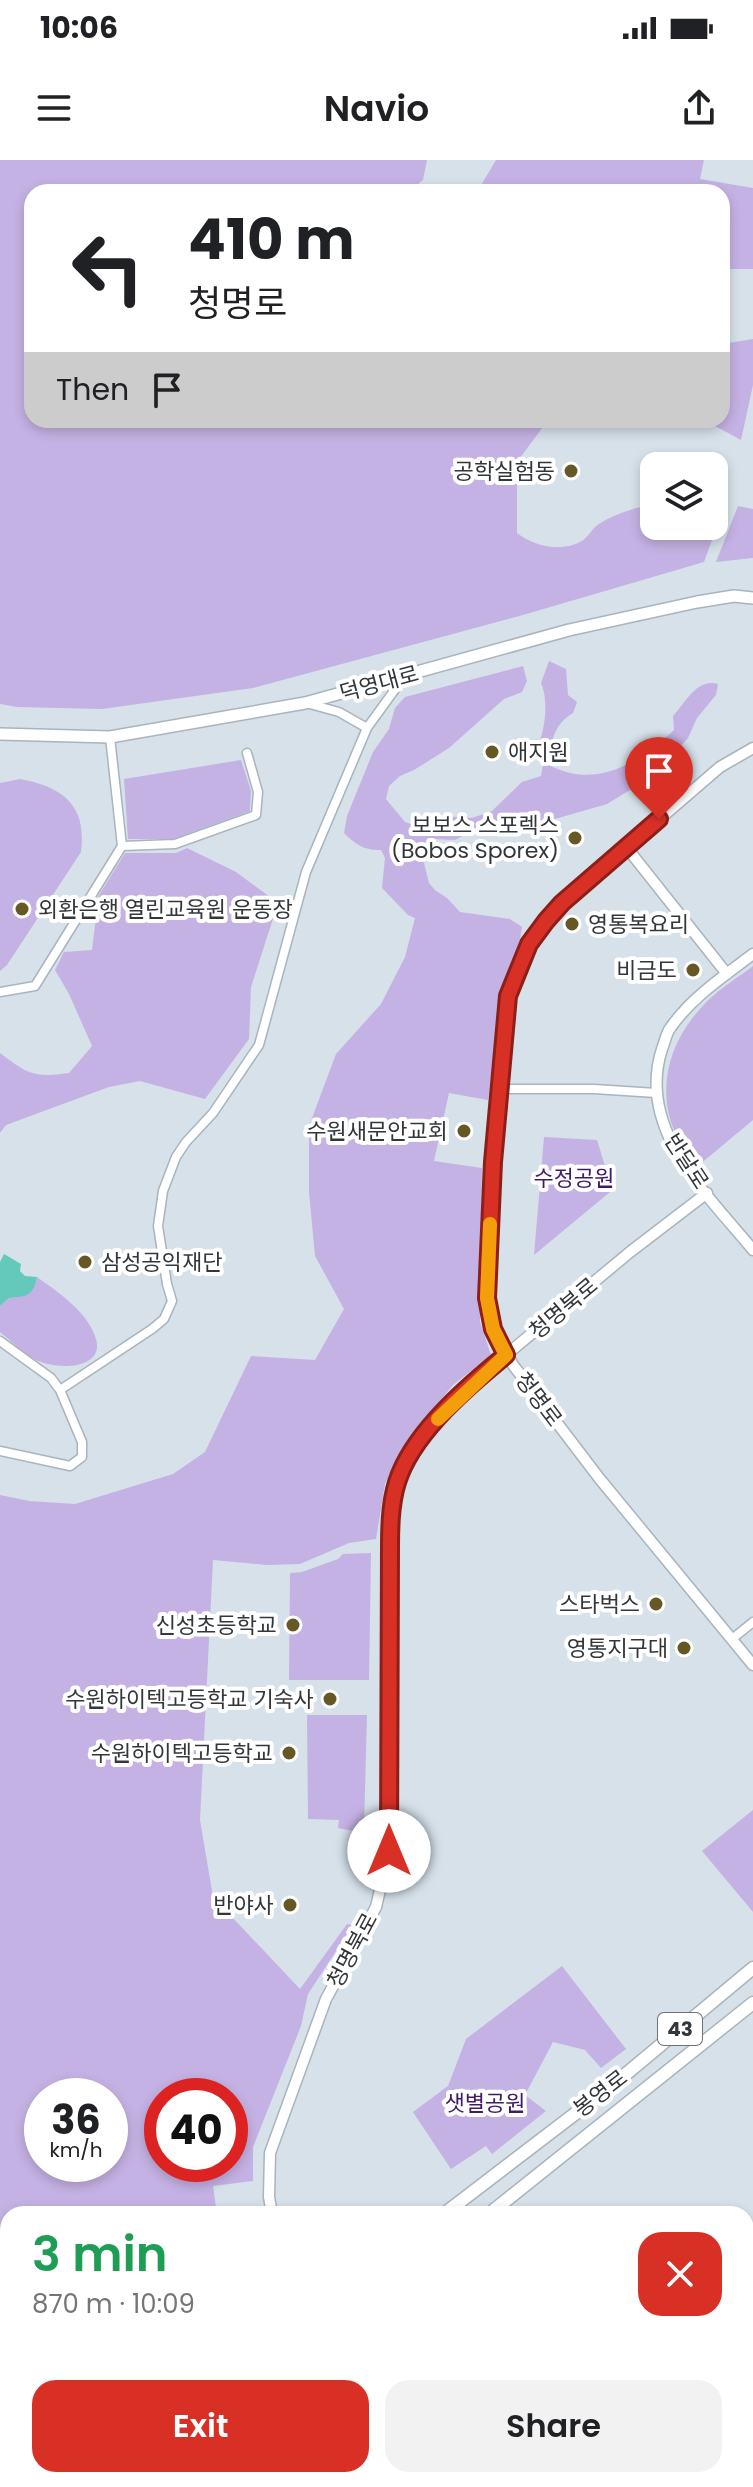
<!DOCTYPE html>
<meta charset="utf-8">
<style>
body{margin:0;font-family:Poppins,"Noto Sans KR",sans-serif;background:#f2f2f2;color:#202124;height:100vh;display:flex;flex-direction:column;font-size:30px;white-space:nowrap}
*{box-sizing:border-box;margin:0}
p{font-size:26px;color:#757577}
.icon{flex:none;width:44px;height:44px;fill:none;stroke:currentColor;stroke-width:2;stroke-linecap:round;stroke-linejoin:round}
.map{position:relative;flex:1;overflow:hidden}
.sheet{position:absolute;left:0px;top:2046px;width:754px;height:282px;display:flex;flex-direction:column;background:#fff;border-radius:24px 24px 0 0;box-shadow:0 4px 12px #0003}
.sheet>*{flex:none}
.banner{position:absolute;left:24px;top:24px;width:706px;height:244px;border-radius:24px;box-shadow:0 4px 12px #0003;background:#fff;color:#202124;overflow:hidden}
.controls{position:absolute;left:640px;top:292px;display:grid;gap:16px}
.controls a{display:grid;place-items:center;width:88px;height:88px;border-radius:16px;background:#fff;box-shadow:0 4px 12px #0003;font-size:40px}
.speed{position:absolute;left:24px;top:1918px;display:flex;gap:16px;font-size:40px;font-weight:700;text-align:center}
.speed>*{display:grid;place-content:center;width:104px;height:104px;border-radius:50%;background:#fff;box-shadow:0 4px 12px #0003;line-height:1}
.speed small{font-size:20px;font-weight:400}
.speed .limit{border:12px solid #d22;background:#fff;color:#111}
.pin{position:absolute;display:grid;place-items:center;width:68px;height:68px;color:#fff;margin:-82px -34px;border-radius:50% 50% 50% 0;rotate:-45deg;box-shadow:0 0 8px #0007}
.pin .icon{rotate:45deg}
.me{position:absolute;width:88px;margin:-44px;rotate:0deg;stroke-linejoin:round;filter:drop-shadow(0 0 6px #0008)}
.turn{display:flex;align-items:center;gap:28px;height:168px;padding:0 32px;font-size:36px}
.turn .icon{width:104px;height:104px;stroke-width:2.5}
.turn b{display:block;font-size:56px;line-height:68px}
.then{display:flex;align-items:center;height:76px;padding:0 32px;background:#0003;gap:16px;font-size:30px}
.round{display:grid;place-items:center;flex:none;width:84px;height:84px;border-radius:24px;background:#f2f2f2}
.headline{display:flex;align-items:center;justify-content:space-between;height:136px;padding:0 32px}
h1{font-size:48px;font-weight:600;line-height:60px;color:#1e9e55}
.action{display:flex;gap:16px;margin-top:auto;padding:16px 32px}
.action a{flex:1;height:92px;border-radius:24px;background:#d93025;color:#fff;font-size:32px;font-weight:600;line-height:92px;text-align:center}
.action a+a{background:#f2f2f2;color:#202124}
.status{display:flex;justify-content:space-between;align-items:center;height:56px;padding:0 40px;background:#fff;direction:ltr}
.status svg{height:22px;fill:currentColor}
header{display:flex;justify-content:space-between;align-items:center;height:104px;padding:0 32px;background:#fff;font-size:36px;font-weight:600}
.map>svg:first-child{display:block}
.green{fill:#c5b2e4;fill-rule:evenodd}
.water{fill:#63c9ba}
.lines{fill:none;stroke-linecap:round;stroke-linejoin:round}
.minor-casing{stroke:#a9b4bc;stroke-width:11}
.tertiary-casing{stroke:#a9b4bc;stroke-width:13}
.secondary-casing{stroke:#a9b4bc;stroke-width:14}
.primary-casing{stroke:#a9b4bc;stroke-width:15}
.minor{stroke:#fff;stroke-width:8}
.tertiary{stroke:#fff;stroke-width:10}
.secondary{stroke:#fff;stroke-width:11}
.primary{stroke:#fff;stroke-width:12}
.route-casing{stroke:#8d1f18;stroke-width:20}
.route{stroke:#d93025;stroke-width:14}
.slow{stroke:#f59e0b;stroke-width:14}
.poi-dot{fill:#665825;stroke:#fff;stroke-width:3}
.labels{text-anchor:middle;stroke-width:8;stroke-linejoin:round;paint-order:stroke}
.shield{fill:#fff;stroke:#707375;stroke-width:2}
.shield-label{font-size:20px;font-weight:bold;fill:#33373a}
.poi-label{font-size:22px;fill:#33373a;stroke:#fff;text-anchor:end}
.street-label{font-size:22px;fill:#33373a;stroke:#fff}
.park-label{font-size:22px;fill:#411a68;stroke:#fff}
</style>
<div class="status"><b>10:06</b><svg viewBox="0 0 49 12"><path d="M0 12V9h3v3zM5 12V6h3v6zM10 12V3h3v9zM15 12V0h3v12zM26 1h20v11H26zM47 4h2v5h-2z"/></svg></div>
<header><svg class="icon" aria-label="menu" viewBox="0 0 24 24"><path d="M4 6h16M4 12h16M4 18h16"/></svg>Navio<svg class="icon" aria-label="share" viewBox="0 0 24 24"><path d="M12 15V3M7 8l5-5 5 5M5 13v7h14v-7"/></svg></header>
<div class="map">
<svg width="753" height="2327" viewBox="0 0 753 2327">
<rect width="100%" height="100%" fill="#d6e1ea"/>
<path class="green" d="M0 0H427L423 20 408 32H32V260H548L517 302V373C534 386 561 393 582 381 587 378 591 371 595 367 609 356 637 346 654 345V366H714V345H725L704 402 523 455 253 528 102 549 17 547 0 544Z
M496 0H704L700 19 753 28V109H722V32H477Z
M753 179V225L741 280 704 260H722V184Z
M738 346 753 349V398L716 402Z
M549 501 566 509 568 535 577 542 573 553C553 565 551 582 549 605 596 630 639 603 674 570L673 556C686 542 697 518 718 524L716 535 697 558 688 578 673 595 653 616 607 644 527 667 503 662 468 673 455 680 434 679 424 684 422 695 429 723 435 730 447 738 460 752 510 759 522 767 520 779 502 826 488 940 449 933 434 1001 482 1008 480 1162 491 1195 453 1225 408 1279 385 1324 376 1379 349 1383 300 1404 267 1405 213 1400 200 1660 213 1737 300 1829 347 1764 353 1765 308 1834 301 1866 253 1987V2021L213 2026 217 2054H8V2320H67L61 2327H0V1335L29 1341 75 1344 173 1314 205 1292 251 1196 315 1200 344 1149 315 1096 309 1032V966L336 894 381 844 405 797 415 758 408 755 382 728 385 698 381 690C365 691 355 684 344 673L347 656 373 592 389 569 395 548 405 537 523 506 527 521 522 532 504 539 449 588 414 610 400 616 389 626 386 639 405 662 417 666 433 663 445 656 472 658 492 651 522 622 541 616 545 593 538 586C545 568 549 541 541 523ZM42 1936H110V2004H42ZM162 1936H230V2004H162Z
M241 600 251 631 250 651 173 679H128L124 619Z
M20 619C63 627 87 645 81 692L7 805 0 811V623Z
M187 688 236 712 278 743 251 827 249 879 205 939 140 921 109 927 6 965 0 973V893C27 914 35 918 69 913L92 886 69 834 55 810 64 792 92 790 96 757 91 748 125 693H176Z
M753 806V960L699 1005C691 996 680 986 676 975 656 931 668 884 700 849 714 832 736 819 753 806Z
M544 977 597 980 605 1006 616 1027 534 1095Z
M37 1117C58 1132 89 1153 96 1179 105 1211 53 1210 34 1199 22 1192 11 1181 0 1172V1146L9 1138C24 1137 34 1135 37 1117Z
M371 1393 369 1520H289L290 1413 302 1412 338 1399 343 1394Z
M307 1555H367L364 1668 353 1671 338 1668 339 1660 308 1659Z
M753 1650V1752L702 1691Z
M562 1806 626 1889 601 1908 585 1890 553 1882 525 1935 546 1951 492 1994 486 1986 451 2009 413 1952 448 1926 466 1879Z"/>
<path class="water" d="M4 1094 21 1104 20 1111 25 1116 37 1117C34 1136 25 1137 9 1138L0 1146V1102Z"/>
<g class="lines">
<g class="minor-casing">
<path id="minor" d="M306 543 339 552 367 568 404 517
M122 686 175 684 256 655 258 632 247 593
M0 832 35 826 122 686 110 577
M499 929H594L656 933
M0 1181 51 1218 60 1230 82 1282V1297L70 1306 0 1291
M60 1230 152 1169 164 1159 172 1141 167 1124 158 1066 163 1031 176 997 186 982 213 953 259 885 306 712 367 568
M732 1479 753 1462"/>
</g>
<g class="tertiary-casing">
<path id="tertiary" d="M753 588 720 607 562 743 529 784 508 836 493 1002 487 1138 493 1169 513 1205 599 1318 753 1505
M627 688 727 814
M753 794C724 816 692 837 671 867 666 873 665 882 662 889 636 969 707 1034 753 1090
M272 2054 269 2037 270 1993 326 1839 376 1747 389 1691 390 1365 393 1339 399 1315 413 1287 448 1247 494 1205 630 1092 707 1033
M456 2320 462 2327"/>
</g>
<g class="secondary-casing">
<path id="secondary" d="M0 574 110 577 305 543 569 470 697 442 734 436 753 438"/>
</g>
<g class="primary-casing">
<path id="primary" d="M444 2054 614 1924 753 1808
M489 2054 753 1843
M101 2327 109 2320
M147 2327 155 2320"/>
</g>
<use href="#minor" class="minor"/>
<use href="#tertiary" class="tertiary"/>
<use href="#secondary" class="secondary"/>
<use href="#primary" class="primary"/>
</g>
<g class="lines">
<g class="route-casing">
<path id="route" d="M389 1691 390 1386C390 1362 391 1336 400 1314 418 1269 469 1225 506 1195L493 1169 487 1138 493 1002 508 836 529 784 546 761 562 743 659 659"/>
</g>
<use href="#route" class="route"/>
<path class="slow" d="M438 1259 506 1195 493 1169 487 1138 490 1064"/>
</g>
<g class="poi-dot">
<circle cx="571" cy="311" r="8"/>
<circle cx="492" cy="592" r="8"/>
<circle cx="575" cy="678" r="8"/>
<circle cx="22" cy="749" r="8"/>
<circle cx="572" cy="764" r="8"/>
<circle cx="693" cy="810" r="8"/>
<circle cx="464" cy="971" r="8"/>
<circle cx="85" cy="1102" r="8"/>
<circle cx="656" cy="1444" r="8"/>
<circle cx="293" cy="1465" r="8"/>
<circle cx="684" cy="1488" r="8"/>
<circle cx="330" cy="1539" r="8"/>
<circle cx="289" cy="1593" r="8"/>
<circle cx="290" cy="1745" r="8"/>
</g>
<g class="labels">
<rect class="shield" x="658" y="1853" width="44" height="32" rx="6"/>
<g class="shield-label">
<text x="680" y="1876">43</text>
</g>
<g class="poi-label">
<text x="555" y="319">공학실험동</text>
<text x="508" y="600" text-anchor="start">애지원</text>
<text x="559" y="673">보보스 스포렉스<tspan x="559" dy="25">(Bobos Sporex)</tspan></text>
<text x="38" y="757" text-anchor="start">외환은행 열린교육원 운동장</text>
<text x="588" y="772" text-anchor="start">영통복요리</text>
<text x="677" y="818">비금도</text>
<text x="448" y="979">수원새문안교회</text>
<text x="101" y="1110" text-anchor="start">삼성공익재단</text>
<text x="640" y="1452">스타벅스</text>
<text x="277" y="1473">신성초등학교</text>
<text x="668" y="1496">영통지구대</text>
<text x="314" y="1547">수원하이텍고등학교 기숙사</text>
<text x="273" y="1601">수원하이텍고등학교</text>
<text x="274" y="1753">반야사</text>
</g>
<g class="street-label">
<text transform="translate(379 523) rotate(-15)" y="8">덕영대로</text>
<text transform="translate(687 1001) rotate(57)" y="8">반달로</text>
<text transform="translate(563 1148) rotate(-40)" y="8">청명북로</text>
<text transform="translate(539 1239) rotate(53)" y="8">청명로</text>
<text transform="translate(352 1790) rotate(-62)" y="8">청명북로</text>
<text transform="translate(600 1933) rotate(-38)" y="8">봉영로</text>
</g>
<g class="park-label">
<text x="574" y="1026">수정공원</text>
<text x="485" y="1951">샛별공원</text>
</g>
</g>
</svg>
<div class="controls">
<a><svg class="icon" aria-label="layers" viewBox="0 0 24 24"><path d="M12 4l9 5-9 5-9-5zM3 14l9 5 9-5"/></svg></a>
</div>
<div class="speed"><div>36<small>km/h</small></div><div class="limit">40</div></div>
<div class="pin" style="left:659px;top:659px;background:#d93025"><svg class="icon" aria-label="arrive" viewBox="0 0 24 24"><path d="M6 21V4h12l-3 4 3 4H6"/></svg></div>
<svg class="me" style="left:389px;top:1691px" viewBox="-20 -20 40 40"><circle r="19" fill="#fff"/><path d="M0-13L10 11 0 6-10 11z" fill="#d93025"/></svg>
<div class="banner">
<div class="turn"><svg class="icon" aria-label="left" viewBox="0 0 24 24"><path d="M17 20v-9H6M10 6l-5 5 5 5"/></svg><div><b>410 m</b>청명로</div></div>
<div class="then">Then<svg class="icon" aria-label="arrive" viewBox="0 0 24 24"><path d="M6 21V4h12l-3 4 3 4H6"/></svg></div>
</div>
<section class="sheet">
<div class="headline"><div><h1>3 min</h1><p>870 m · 10:09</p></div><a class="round" style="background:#d93025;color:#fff"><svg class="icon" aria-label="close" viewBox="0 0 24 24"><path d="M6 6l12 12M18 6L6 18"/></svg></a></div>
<div class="action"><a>Exit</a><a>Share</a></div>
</section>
</div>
